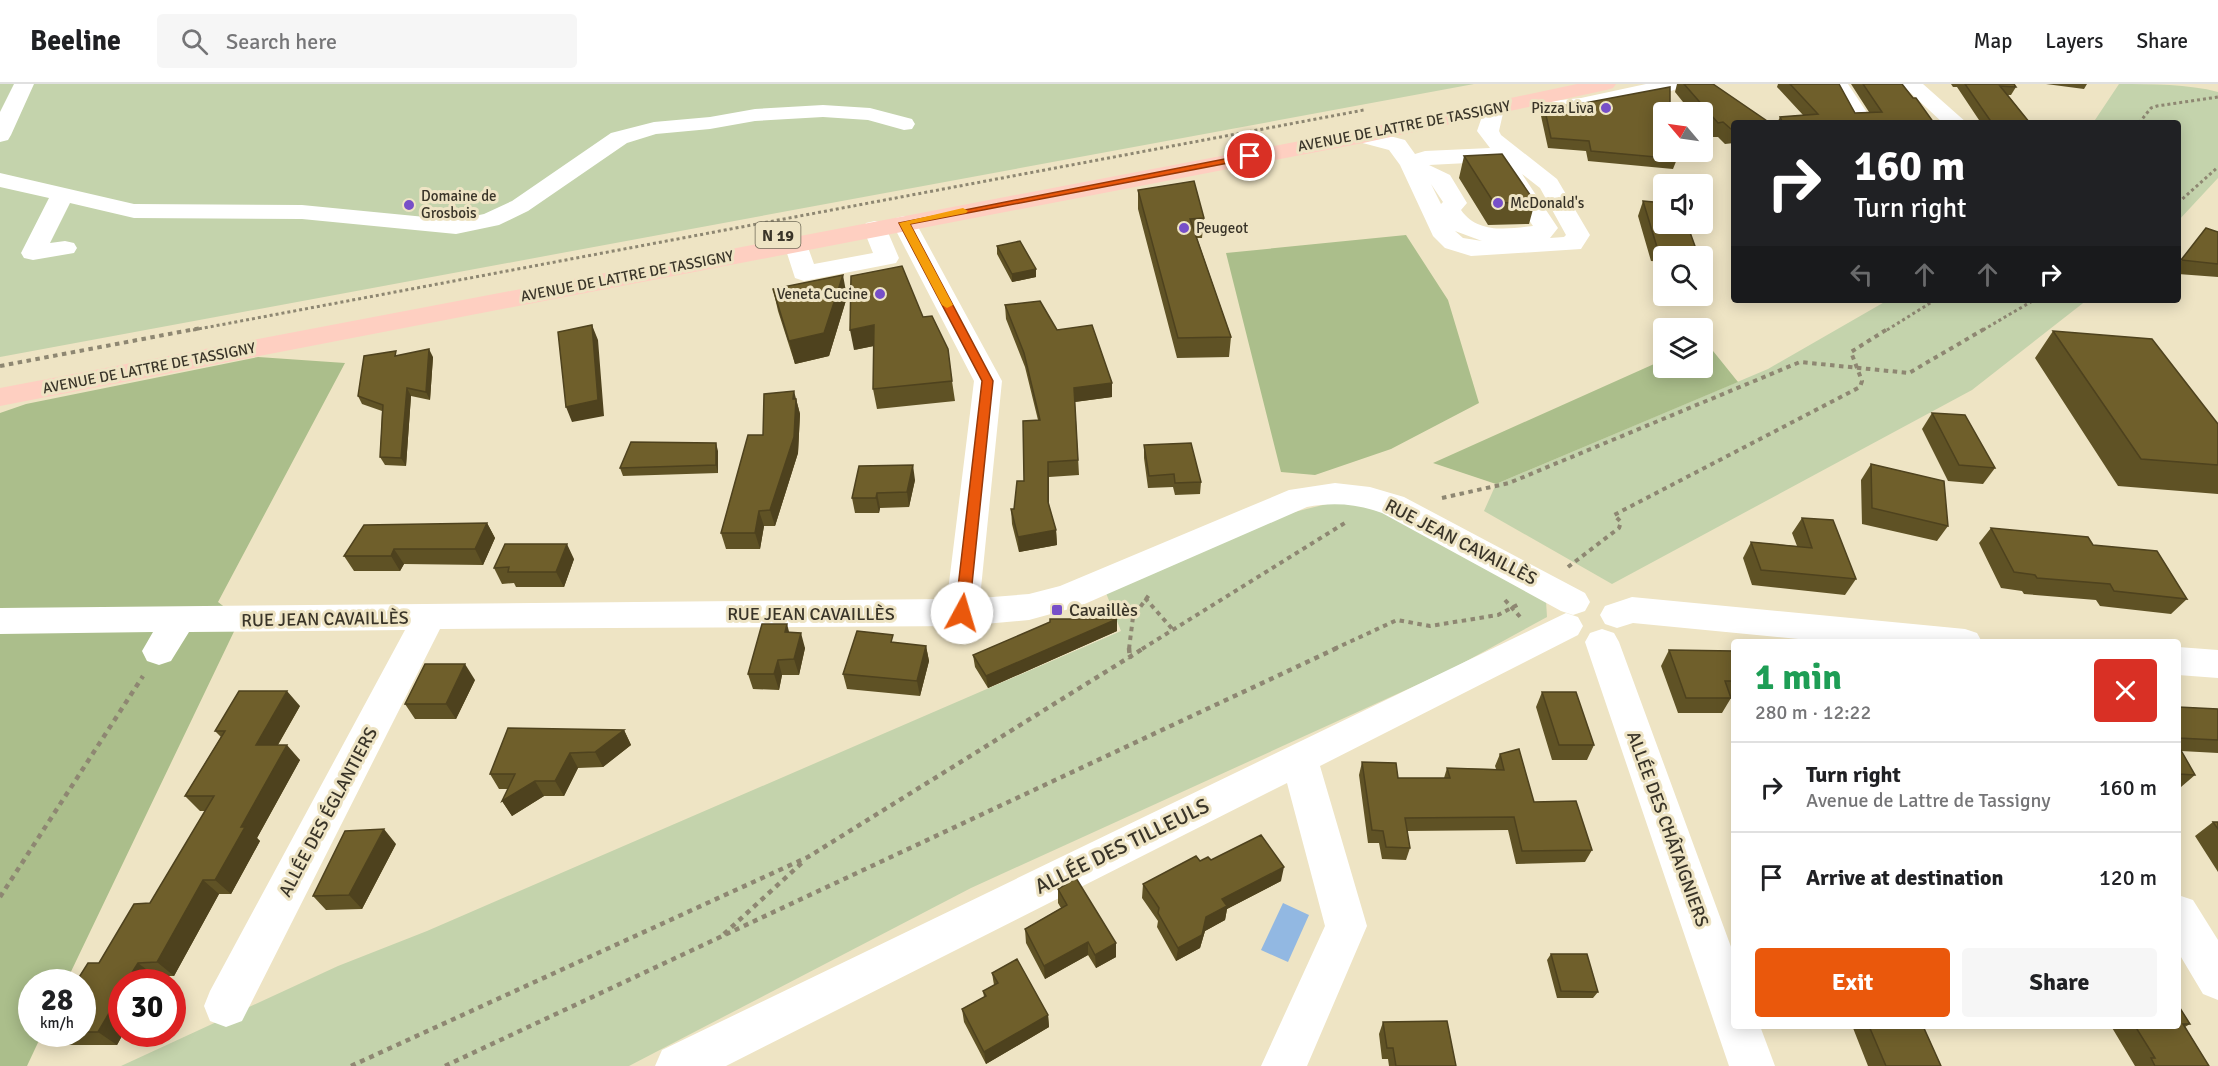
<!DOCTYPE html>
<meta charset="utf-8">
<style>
body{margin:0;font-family:Signika,sans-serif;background:#f6f6f6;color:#202124;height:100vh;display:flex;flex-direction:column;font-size:22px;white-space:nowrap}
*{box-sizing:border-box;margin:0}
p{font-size:20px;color:#757577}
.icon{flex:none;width:33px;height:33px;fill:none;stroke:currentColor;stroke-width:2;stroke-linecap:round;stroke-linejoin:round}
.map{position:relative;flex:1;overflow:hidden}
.side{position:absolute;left:1731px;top:555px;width:450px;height:390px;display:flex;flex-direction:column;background:#fff;border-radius:6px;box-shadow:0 3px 15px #0003}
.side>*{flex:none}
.guide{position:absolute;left:1731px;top:36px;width:450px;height:183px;border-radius:6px;box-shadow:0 3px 15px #0003;background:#202124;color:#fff;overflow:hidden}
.needle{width:39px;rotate:299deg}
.fabs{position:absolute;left:1653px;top:18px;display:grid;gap:12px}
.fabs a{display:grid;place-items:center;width:60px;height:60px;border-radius:6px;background:#fff;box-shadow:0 3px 15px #0003;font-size:30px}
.speed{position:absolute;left:18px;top:885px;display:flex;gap:12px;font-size:30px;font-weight:700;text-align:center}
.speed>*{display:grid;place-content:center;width:78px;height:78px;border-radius:50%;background:#fff;box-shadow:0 3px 15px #0003;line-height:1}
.speed small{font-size:15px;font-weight:400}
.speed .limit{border:9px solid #d22;background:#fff;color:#111}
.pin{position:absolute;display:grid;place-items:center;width:51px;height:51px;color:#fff;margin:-26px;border:3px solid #fff;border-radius:50%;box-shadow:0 2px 6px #0007}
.me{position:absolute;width:66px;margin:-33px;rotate:6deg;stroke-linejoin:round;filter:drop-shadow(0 0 4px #0008)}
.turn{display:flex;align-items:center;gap:21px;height:126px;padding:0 24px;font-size:27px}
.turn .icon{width:78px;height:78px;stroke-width:2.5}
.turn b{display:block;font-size:42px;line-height:51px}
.lanes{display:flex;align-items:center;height:57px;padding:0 24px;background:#0003;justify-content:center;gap:30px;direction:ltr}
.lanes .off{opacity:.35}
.round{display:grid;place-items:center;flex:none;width:63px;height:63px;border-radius:6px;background:#f6f6f6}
.head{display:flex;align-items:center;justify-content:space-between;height:102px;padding:0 24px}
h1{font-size:36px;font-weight:800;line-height:45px;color:#1e9e55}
.cta{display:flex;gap:12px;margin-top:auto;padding:12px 24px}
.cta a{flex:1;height:69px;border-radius:6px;background:#ea580c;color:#fff;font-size:24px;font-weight:800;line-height:69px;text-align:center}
.cta a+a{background:#f6f6f6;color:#202124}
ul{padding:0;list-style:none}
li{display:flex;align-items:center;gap:18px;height:90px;padding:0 24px;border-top:2px solid #e0e0e0}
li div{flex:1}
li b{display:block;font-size:22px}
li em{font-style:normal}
header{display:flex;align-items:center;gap:36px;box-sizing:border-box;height:84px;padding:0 30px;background:#fff;border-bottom:2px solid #e0e0e0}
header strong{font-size:28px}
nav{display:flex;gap:33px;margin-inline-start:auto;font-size:21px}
.search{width:420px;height:54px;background:#f6f6f6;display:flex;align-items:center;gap:15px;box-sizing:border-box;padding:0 21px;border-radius:6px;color:#757577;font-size:22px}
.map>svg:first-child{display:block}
.green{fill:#c4d3ac}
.forest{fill:#abbe8b}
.water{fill:#92b8e2}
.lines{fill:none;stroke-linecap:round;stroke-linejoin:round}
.path-far2{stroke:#8e8772;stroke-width:3;stroke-dasharray:3 3;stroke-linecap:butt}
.path-far1{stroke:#8e8772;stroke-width:4;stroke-dasharray:4.5 4.5;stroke-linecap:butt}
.path{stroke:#8e8772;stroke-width:4.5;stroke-dasharray:5 5;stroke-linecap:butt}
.minor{fill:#fff;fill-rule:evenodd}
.major{fill:#fecfc1;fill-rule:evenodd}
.wall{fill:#5f5225}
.shaded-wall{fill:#4e421e}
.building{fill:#6f5f2b;stroke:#4e421e;stroke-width:1.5}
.route{fill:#ea580c;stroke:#983908;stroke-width:1.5}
.slow{fill:#f59e0b}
.poi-dot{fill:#774fc8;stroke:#eee4c4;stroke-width:2}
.labels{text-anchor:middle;stroke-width:6;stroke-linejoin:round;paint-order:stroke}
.far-poi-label{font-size:15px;fill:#393428;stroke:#eee4c4;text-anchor:start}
.far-street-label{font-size:15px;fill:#393428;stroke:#eee4c4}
.shield{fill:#eee4c4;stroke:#6f6957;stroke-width:1.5}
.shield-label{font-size:16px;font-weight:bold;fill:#393428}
.street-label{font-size:18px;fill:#393428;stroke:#eee4c4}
.poi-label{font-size:18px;fill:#393428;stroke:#eee4c4;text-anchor:start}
.near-street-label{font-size:21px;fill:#393428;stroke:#eee4c4}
</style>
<header>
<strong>Beeline</strong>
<div class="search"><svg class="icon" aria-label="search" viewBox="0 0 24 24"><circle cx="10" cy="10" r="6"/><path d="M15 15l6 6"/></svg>Search here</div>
<nav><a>Map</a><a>Layers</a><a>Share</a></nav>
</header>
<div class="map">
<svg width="2218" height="982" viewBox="0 0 2218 982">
<rect width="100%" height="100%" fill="#eee4c4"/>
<path class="green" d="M0 0H1474L0 273Z
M2119 0C2151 0 2189 0 2218 8V94L2178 137V39H2093Z
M1888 216H2087L1972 306 1612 500 1484 427 1496 400 1768 285Z
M1360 419 1393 431 1546 517 1547 533 1452 585 971 804 629 982H121L338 882 427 847 1121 547 1106 509 1282 431 1327 420Z"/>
<path class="forest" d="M1406 151 1448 216 1479 319 1391 365 1315 391 1281 388 1226 169Z
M1705 257 1738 298 1496 400 1433 379 1663 276 1664 284H1702L1703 258Z
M258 273 345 279 218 518 240 535 66 898H32V950H42L27 982H0V329L26 320Z"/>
<path class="water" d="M1283 819 1309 831 1288 878 1261 866Z"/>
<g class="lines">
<path class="path-far2" d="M2139 39 2151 24 2157 22 2218 13
M2178 119 2218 83
M193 246 1364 26
M1887 246 1935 216
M1983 246 2034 216"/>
<path class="path-far1" d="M0 282 201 244
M1442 414 1509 399 1800 278 1909 289 1986 244
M1568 483 1619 444 1621 438 1614 431 1860 303 1862 297 1851 268 1889 244
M1145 514 1174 547
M1505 516 1522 535
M1129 565 1133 533 1149 511
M1142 565 1348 437
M1334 565 1397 536 1430 542 1498 531 1519 520"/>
<path class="path" d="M1129 564 1130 575
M0 813 143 592
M724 850 805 776
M351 982 808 773 1144 564
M445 982 1337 564"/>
<path class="minor" d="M14 0H34L11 51 8 56 0 58V28Z
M1646 0H1685L1682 4C1650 12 1581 33 1551 25L1547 21 1551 17 1581 14Z
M1828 0H1848L1874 39H1852Z
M1901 0H1923L1967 39H1943Z
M1493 19 1500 21 1504 25 1499 47 1501 51 1557 95 1590 151 1581 165 1471 172 1445 164 1433 152 1400 81 1389 66 1355 57 1352 52 1355 47 1363 45 1405 56 1415 70 1425 67 1490 64 1477 47 1486 21ZM1506 77 1510 80 1503 82 1499 92 1533 142C1507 145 1478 150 1461 126L1467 119 1450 91 1429 81ZM1522 90 1540 104 1566 151 1564 153 1550 154 1558 144ZM1431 100 1443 118 1441 120ZM1455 147 1482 157 1463 154Z
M823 21 870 24 912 35 915 40 912 45 904 46 868 36 823 33 755 37 710 45 656 50 627 59 528 127 499 141 456 150 302 135 134 134 70 119 50 159 65 157 74 159 77 164 74 169 33 176 24 174 21 169 49 114 0 103V89L134 120 302 121 456 136 484 130 512 117 611 49 654 38 710 33 755 25Z
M904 132 912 134 916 139 1002 297 980 514 1029 510 1060 502 1289 406 1335 399 1370 403 1404 413 1585 509 1590 518 1585 527 1573 531 1561 527 1382 429C1358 420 1333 418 1307 423L1080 522 1029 536 962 542 440 545 242 937 226 943 210 937 204 922 210 907 405 546 189 548 171 577 159 581 147 577 142 567 153 548 0 550V524L947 515 974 297 892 139 896 134Z
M875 137 884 139 899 174 896 179 804 197 795 194 784 160 787 155 796 153 805 155 814 180 873 169 863 144 866 139Z
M1632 513 1965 545 1977 549 1982 558H1829L1633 539 1617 544 1605 540 1600 531 1605 522Z
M1566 529 1578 533 1583 542 1578 551 1320 682 1367 842 1307 982H1261L1325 842 1287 699 726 982H655L662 966Z
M1602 545 1614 549 1619 558 1734 871V942H1760L1775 982H1729L1585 558 1590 549Z
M2178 563 2218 566V594L2178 591Z
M2178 811 2193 816 2218 856V916L2203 910 2178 868Z"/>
<path class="major" d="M1577 0H1616L1613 4 1606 6 1363 59 0 322V304L1363 45Z"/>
</g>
<path class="wall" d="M1677 0H1713L1734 39V59L1725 60 1718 53H1712L1702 42V28H1691L1675 8Z
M1778 0H1839L1855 29 1869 28 1851 0H1902L1934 39H1777L1780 33 1803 31 1777 3Z
M1951 0H2014L2016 3 2011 11H2008L2030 39H1981L1957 3H1953Z
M2046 0H2087L2084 5Z
M1544 22 1664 68 1677 75 1673 85 1588 77 1586 67 1548 64 1541 32Z
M1464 72 1535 118 1529 140 1488 141 1459 94Z
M1138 106 1204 134 1202 154H1197L1231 253 1229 273 1177 274 1138 125Z
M1643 117 1696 165 1694 172H1664V178L1651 177 1638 132Z
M2206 144 2218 148V193L2178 190V181Z
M997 162 1036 185V193L1012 198 997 170Z
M773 205 847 213 829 272 795 280 778 227Z
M1005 221 1057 246 1112 299V313L1075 318 1079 391 1049 393V421L1056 446 1057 461 1019 468 1012 440 1011 425H1014L1024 397 1038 336 1025 283 1006 235Z
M923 233 952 297 955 317 877 325 873 305 874 262 854 266Z
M2053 247 2218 340V410L2118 402 2035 274Z
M398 271 433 273 430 316 411 312 406 382 385 381 380 373 382 327 362 320 358 312Z
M796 315 800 330 798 369 775 442H764L760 465H726L721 449 763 351Z
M1932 329 1995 384 1983 400 1948 397 1922 345Z
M1144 361 1201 398 1200 410 1175 411 1173 403 1148 404 1144 374Z
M718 367V389L623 392 620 384Z
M1871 380 1948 442 1937 457 1862 440 1861 396Z
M915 396 909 423 880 424 879 429H855L852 414Z
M1802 434 1856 495 1845 511 1752 501 1743 474 1751 458 1797 462 1792 449Z
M487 439 495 454 483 481 404 480 400 487H354L344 472Z
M1991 444 2093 461 2187 515 2171 530 2100 522 2096 516 2024 510 2022 507 2001 504 1979 459Z
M574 475 564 503H516L514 499 502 500 494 484Z
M1117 535V547L988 604 975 583 973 571Z
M789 548 805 564 799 591H782L779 606 753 605 748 590Z
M895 559 926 562 929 577 920 612 847 605 843 590Z
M1669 566 1734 567V612H1731V614L1722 629H1678L1661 582Z
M475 596 456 635H415L405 620Z
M1542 608 1594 661 1587 676H1552L1536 623Z
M300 622 278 661 300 676 257 754 260 757 231 810H219L174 892H155L117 961H65L47 950H82V898L150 819 205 727H200L185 712 221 653 215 647Z
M2178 623 2218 625V669L2181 667 2195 691 2181 703H2178Z
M624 646 631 661 603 683 578 684 564 712H544L512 732 502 717 508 705H499L490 690Z
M1500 670 1534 718 1592 766 1585 778 1516 780 1508 746 1407 747 1410 764 1406 776 1382 775 1379 759H1368L1359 691 1362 678 1398 694H1444L1447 684 1496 685 1495 682Z
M2213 738H2218V788L2195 752Z
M396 760 362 825 326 826 313 812Z
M1211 776 1281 797 1227 825 1225 836 1205 847 1200 864 1176 877 1157 843 1158 837 1142 814 1143 800 1200 777Z
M1058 805 1116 873 1096 884 1088 871 1045 895 1026 859 1025 845 1061 824 1058 819Z
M1551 870 1598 908 1593 914H1557L1547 876Z
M992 889 1048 931 1049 943 986 980 964 938 962 925 984 913 983 907 994 901Z
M2178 921 2190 940 2185 943 2209 982H2135L2111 942H2178Z
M1383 938 1456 982H1389L1388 975H1382L1379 950Z
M1856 942H1923L1941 982H1868L1853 944Z"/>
<path class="shaded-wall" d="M1036 185V193L1012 198V190Z
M843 191 847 213 829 272 795 280 789 257Z
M592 241 598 256 604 332 572 338 566 323Z
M874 241 878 261 854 266 850 246Z
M429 265 433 273 430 316 426 308Z
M1112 299V313L1074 318V304Z
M407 304 411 312 406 382 401 374Z
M794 307 800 330 798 369 775 442 770 426 793 315Z
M716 359 718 367V389L716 381Z
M1048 378 1049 393V433L1048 418Z
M913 381 915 396 909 423 907 408Z
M877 409 880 424 879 429 876 414Z
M759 427 764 442 760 465 755 449Z
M487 439 495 454 483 481 475 465Z
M1056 446 1057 461 1019 468 1018 453Z
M567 460 574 475 564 503 556 488Z
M394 465 404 480 400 487 391 472Z
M1117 535V547L988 604 986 592Z
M787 540 791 555 785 548Z
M801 549 805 564 799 591 794 575Z
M926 562 929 577 920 612 917 597Z
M778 576 782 591 779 606 774 590Z
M465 580 475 596 456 635 446 620Z
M287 607 300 622 269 676 256 661Z
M624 646 631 661 603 683 595 668Z
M287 661 300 676 257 754 260 757 231 810 215 796 241 743Z
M570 669 578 684 564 712 555 697Z
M535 697 544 712 512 732 502 717Z
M384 745 396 760 362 825 349 811Z
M1284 783 1281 797 1227 825 1225 836 1205 847 1200 864 1176 877 1178 864 1222 815Z
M203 796 219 810 174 892 157 878Z
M1088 858V871L1045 895 1044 882Z
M1116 859V873L1096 884 1095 871Z
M138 879 155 892 151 898H126Z
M122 907V950H123L117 961 98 948Z
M1048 931 1049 943 986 980 984 968Z"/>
<path class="building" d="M1684 0H1713L1770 39H1734V45H1731L1723 38 1718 39Z
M1790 0H1839L1855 29 1882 28 1863 0H1902L1913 14H1916L1934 39H1783L1780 33 1818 30Z
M1965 0H2014L2016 3 2000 2 2030 39H1992Z
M1670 3V28H1664V68H1674L1677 75 1591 67 1589 57 1551 54 1544 22 1574 21Z
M1502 70 1535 118 1494 119 1464 72Z
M1194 97 1204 134 1190 135 1231 253 1178 254 1138 106Z
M1643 117 1664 119V140H1687L1696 165 1657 163Z
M2206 144 2218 148V180L2181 176Z
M1020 157 1036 185 1012 190 997 162Z
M902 182 923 233 932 232 948 265 952 297 873 305 874 241 850 246 851 192Z
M843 191 824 249 789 257 773 205Z
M1040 217 1057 246 1092 241 1112 299 1074 304 1078 376 1048 378V418L1056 446 1018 453 1011 425H1014L1017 397H1024L1023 337 1040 336 1024 269 1005 221Z
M592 241 598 316 566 323 558 248Z
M2053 247 2152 255 2218 340V381L2141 375Z
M429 265 426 308 407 304 401 374 380 373 383 321 358 312 364 272 396 267 395 272Z
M794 307 793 315H796L794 353 770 426 759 427 755 449H721L748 351H763L764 310Z
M1932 329 1965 331 1995 384 1959 381Z
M631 358 716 359V381L620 384Z
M1191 359 1201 398 1175 399 1174 390 1149 392 1144 361Z
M1871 380 1944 397 1948 442 1872 424Z
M913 381 907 408 877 409 876 414H852L859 382Z
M1802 434 1833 436 1856 495 1761 486 1751 458 1812 464Z
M487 439 475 465H394L391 472H344L364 441Z
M1991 444 2088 453 2093 461 2157 467 2187 515 2114 507 2110 500 2037 494 2035 491 2014 488Z
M505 460H567L556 488H508L509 483 494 484Z
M1050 535H1117L986 592 973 571 1050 538Z
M762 540H787L785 548 801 549 794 575 778 576 774 590H748Z
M857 547 893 551 891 558 926 562 917 597 843 590Z
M1669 566 1734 567V597H1725L1731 614H1686Z
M425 580H465L446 620H405Z
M239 607H287L256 661H287L241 743H245L215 796H203L157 878 138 879 126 898H122V907L98 948H82V898H76L88 879H99L134 820 150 819 214 712H185L225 647H215Z
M1542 608H1576L1594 661H1559Z
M2178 623 2218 625V656L2178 654Z
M508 644 624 646 595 668 570 669 555 697H535L502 717 515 690H490Z
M2178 661 2195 691 2178 690Z
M1519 665 1534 718 1576 717 1592 766 1522 767 1514 733 1405 734 1410 764 1386 763 1383 747 1372 746 1362 678 1396 679 1398 694H1450L1447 684 1504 686 1500 670Z
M2213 738H2218V745Z
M384 745 349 811 313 812 345 747Z
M1261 751 1284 783 1222 815 1227 822 1206 833 1202 851 1178 864 1158 829 1159 824 1143 800 1196 772 1200 777 1208 773 1211 776Z
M1076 794 1116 859 1095 871 1088 858 1044 882 1025 845 1067 821 1058 805Z
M1551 870H1587L1598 908 1561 907Z
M1017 875 1048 931 984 968 962 925 986 912 983 907 998 899 992 889Z
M2178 921 2190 940H2183L2209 982H2155L2151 974H2155L2135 942H2178Z
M1447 937 1456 982H1396L1393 964H1387L1383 938Z
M1869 942H1923L1941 982H1886Z"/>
<path class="route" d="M1250 70 1255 72 1254 74 910 140 993 297 969 529 962 534 957 533 955 529 982 297 899 139Z"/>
<path class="slow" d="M963 124 968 127 966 129 910 140 953 221 947 224 942 221 899 139Z"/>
<g class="poi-dot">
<circle cx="1606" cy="24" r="6"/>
<circle cx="1498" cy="119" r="6"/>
<circle cx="409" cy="121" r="6"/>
<circle cx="1184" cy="144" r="6"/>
<circle cx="880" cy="210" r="6"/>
<rect x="1051" y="520" width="12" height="12" rx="3"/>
</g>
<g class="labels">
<g class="far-poi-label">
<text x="1594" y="29" text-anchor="end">Pizza Liva</text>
<text x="421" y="117">Domaine de<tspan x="421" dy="17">Grosbois</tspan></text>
<text x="1510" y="124">McDonald's</text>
<text x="1196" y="149">Peugeot</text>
<text x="868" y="215" text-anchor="end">Veneta Cucine</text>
</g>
<g class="far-street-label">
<text transform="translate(1404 42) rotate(-11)" y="5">AVENUE DE LATTRE DE TASSIGNY</text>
<text transform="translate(627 192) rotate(-11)" y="5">AVENUE DE LATTRE DE TASSIGNY</text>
<text transform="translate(149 284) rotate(-11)" y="5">AVENUE DE LATTRE DE TASSIGNY</text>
</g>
<rect class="shield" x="755.5" y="138" width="45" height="26" rx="4.5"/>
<g class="shield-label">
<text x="778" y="157">N 19</text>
</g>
<g class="street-label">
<text transform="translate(1461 458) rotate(27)" y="6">RUE JEAN CAVAILLÈS</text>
<text x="811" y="536">RUE JEAN CAVAILLÈS</text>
<text transform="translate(325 535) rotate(-1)" y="6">RUE JEAN CAVAILLÈS</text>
<text transform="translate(328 728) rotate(-62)" y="6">ALLÉE DES ÉGLANTIERS</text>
<text transform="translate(1668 745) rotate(70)" y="6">ALLÉE DES CHÂTAIGNIERS</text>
</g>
<g class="poi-label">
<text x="1069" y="532">Cavaillès</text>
</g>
<g class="near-street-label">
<text transform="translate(1122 762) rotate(-26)" y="7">ALLÉE DES TILLEULS</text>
</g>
</g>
</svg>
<div class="fabs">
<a><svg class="needle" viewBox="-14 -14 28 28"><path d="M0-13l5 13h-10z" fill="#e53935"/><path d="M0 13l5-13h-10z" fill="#757577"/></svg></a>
<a><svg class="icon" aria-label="sound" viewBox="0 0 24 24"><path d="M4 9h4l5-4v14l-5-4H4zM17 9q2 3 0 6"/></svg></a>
<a><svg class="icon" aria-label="search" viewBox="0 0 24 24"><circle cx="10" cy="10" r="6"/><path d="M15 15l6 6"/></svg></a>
<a><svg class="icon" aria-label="layers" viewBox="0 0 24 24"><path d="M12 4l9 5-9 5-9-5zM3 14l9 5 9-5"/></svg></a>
</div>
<div class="speed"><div>28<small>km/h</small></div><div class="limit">30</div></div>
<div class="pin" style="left:1250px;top:72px;background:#d93025"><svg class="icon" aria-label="arrive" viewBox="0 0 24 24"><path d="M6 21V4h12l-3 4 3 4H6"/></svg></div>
<svg class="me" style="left:962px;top:529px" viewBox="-20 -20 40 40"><circle r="19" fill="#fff"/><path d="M0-13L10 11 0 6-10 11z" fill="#ea580c"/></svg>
<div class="guide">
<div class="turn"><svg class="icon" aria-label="right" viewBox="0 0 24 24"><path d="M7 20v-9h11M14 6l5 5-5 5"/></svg><div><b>160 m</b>Turn right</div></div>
<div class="lanes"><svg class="icon off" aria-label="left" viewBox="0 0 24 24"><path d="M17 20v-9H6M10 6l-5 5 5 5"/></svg><svg class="icon off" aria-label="ahead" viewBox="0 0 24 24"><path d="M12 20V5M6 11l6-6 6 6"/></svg><svg class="icon off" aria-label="ahead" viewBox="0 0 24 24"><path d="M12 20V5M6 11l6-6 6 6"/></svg><svg class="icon" aria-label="right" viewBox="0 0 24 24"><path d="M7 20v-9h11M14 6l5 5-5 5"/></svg></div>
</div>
<section class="side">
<div class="head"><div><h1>1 min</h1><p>280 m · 12:22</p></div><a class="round" style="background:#d93025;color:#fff"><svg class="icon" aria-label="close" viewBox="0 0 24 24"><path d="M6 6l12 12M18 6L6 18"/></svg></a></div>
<ul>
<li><svg class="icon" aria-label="right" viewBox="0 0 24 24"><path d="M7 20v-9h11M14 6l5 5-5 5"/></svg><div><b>Turn right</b><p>Avenue de Lattre de Tassigny</p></div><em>160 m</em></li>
<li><svg class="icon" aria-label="arrive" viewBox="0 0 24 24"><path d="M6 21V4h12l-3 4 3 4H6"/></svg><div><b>Arrive at destination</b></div><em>120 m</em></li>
</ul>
<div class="cta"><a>Exit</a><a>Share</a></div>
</section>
</div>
